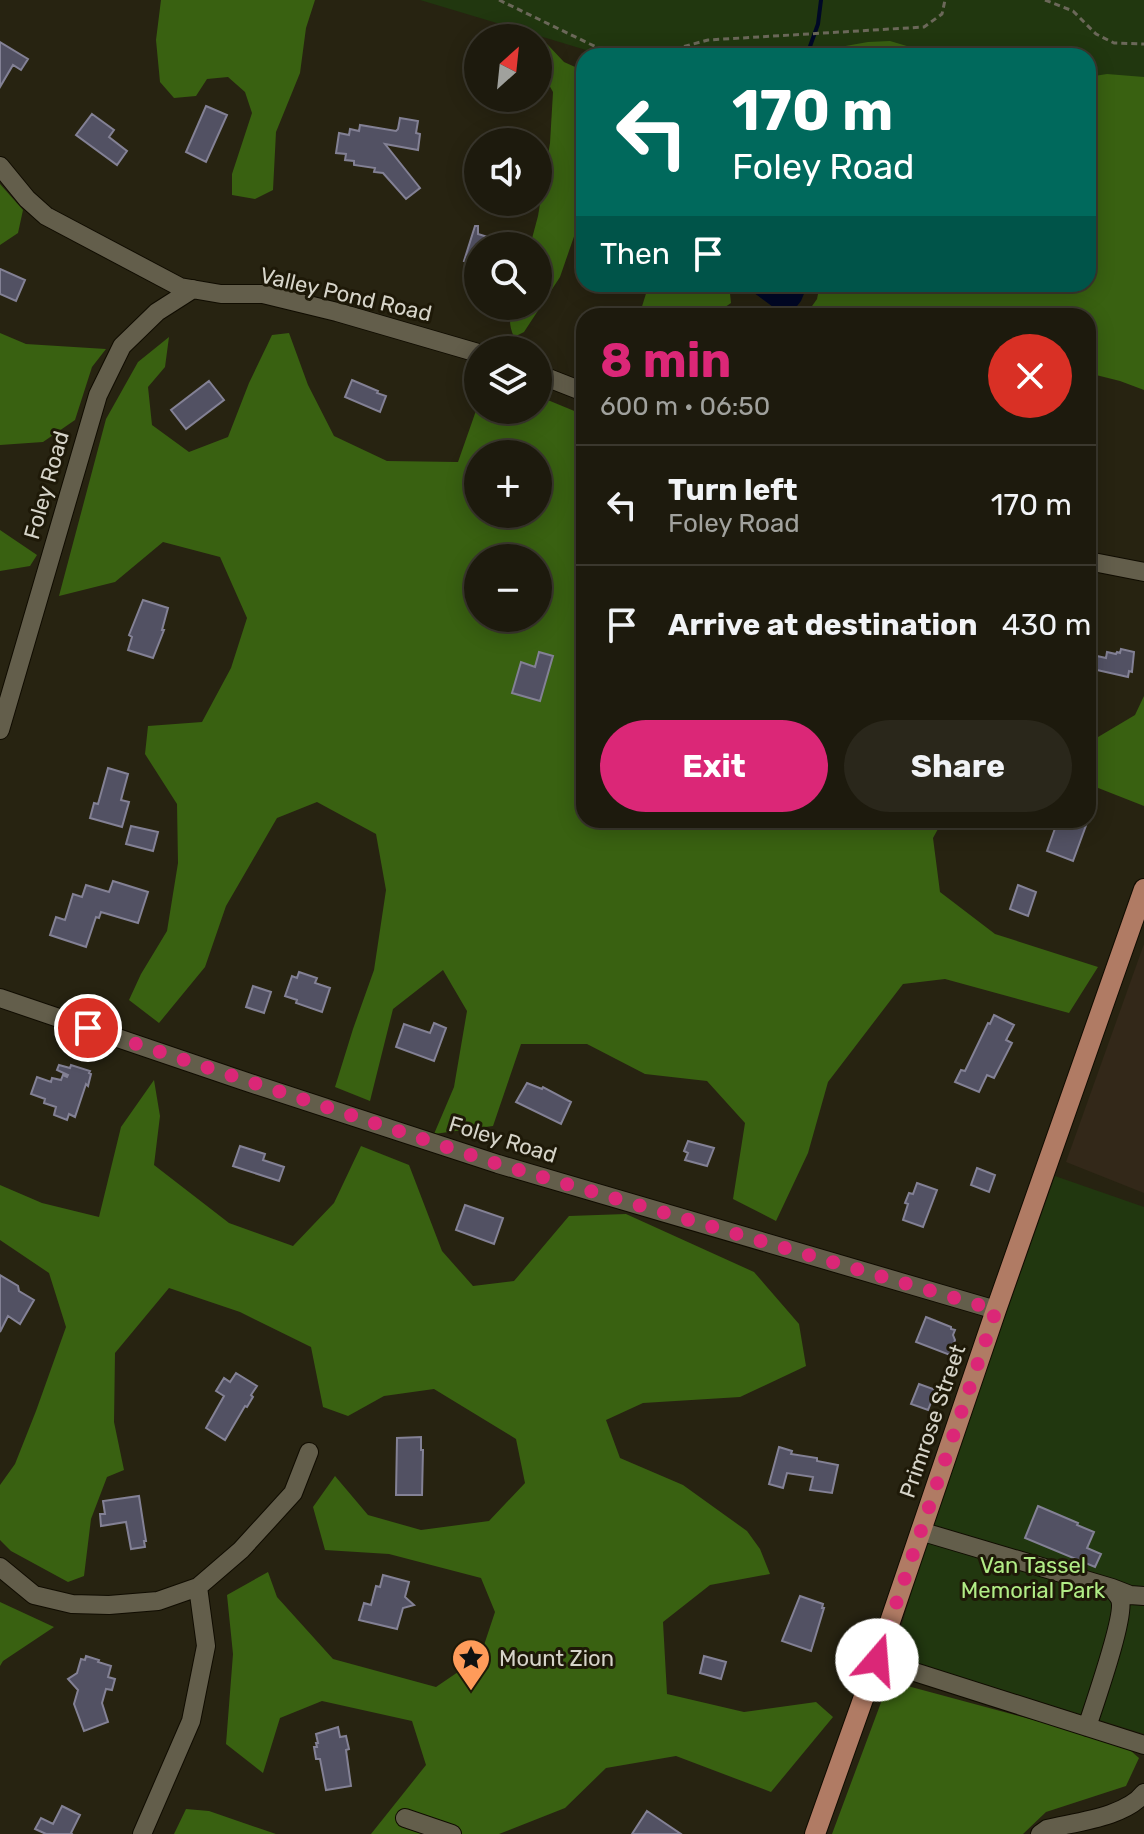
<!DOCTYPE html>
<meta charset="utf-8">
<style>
body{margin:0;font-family:Rubik,sans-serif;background:#2a271b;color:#f1f3f6;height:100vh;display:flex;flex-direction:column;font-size:30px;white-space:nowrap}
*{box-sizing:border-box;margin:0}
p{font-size:26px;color:#a0a19d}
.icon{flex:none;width:44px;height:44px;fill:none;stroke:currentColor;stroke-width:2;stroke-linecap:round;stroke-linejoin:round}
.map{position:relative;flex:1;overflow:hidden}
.drawer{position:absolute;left:576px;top:308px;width:520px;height:520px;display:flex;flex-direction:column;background:#1d1a0d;border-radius:24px;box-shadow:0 4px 20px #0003,0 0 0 2px #3b382e}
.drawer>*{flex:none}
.guide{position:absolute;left:576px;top:48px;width:520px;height:244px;border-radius:24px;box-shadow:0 4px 20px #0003,0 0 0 2px #3b382e;background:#00695c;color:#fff;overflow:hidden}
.needle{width:52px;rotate:27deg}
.controls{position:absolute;left:464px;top:24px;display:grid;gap:16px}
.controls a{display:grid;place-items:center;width:88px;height:88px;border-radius:50%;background:#1d1a0d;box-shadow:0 4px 20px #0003,0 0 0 2px #3b382e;font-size:40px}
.pin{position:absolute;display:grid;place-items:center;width:68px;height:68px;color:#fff;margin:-34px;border:4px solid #fff;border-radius:50%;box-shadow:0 2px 8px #0007}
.me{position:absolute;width:88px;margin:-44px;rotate:18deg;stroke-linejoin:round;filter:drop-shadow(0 0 6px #0008)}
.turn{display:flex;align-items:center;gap:28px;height:168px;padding:0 24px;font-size:36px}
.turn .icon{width:104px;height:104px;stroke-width:2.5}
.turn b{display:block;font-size:56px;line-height:68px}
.then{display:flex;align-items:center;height:76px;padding:0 24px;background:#0003;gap:16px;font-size:30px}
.round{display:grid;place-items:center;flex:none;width:84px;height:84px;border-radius:42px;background:#2a271b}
.headline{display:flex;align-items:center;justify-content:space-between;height:136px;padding:0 24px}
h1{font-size:48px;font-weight:700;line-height:60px;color:#db2777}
.button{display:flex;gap:16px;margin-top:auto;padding:16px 24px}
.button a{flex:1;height:92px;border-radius:48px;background:#db2777;color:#fff;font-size:32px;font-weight:700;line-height:92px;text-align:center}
.button a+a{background:#2a271b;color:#f1f3f6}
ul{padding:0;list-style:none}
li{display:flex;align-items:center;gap:24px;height:120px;padding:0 24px;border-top:2px solid #3b382e}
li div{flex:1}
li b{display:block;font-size:30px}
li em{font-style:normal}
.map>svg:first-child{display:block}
.education{fill:#332819}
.green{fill:#21370f}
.forest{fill:#396111;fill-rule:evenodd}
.water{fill:#000826}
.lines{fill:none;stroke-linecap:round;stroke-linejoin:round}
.stream{stroke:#000826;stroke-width:4}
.building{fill:#525163;stroke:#838195;stroke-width:2}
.minor-casing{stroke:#100c00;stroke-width:20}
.major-casing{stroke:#100c00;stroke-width:22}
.path{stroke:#6b6859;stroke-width:3;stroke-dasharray:6 4;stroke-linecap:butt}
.minor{stroke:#635e4b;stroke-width:18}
.major{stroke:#b07b64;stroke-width:20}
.route{stroke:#db2777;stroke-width:14;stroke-dasharray:0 25.2}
.labels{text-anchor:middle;stroke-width:6;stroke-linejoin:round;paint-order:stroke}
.street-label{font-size:22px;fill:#d6d4c9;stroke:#1e1908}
.park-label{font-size:22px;fill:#b1ec86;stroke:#1e1908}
.poi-label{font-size:22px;fill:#d6d4c9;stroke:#1e1908;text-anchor:start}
</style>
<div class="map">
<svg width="1144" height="1834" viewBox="0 0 1144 1834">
<rect width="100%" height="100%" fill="#272311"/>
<path class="education" d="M1144 944V1193L1066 1162Z"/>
<path class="green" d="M420 0H1144V87L1088 80V56H606Z
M1055 1176 1144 1207V1734L907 1660 898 1650 897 1641 923 1553 948 1478Z"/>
<path class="forest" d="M161 0H315L306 28 300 73 276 132 273 190 255 199 232 195V174L252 113 245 92 228 77 207 79 196 96 174 98 160 82 156 40Z
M523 26 548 45 564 62 584 71V213L579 222 560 277 524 332 514 337C509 326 509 318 512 306H538V246H530L538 216 550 143 553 92 548 83 538 77V38H499V33Z
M890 41 917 49 931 56H741L776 49 809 47 834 48 868 42Z
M1107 74 1144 77V390L1120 381 1088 373V316H805L817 299 820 284H1088V77Z
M0 184 23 210 18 233 0 245Z
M649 284H729L731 303 712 316H639Z
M0 333 26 344 106 349 92 367 75 420 43 442 0 445Z
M289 333 308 385 334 436 387 461 458 462 478 405V410H538V396L584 415V820H943L933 838 940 892 995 934 1098 967 1069 1013 945 979 903 984 828 1082 808 1153 776 1221 733 1199 745 1123 707 1081 645 1074 587 1044H521L493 1126 434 1134 454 1087 467 1011 443 970 393 1009 370 1101 335 1087 353 1029 374 970 386 890 376 834 317 802 277 818 226 906 205 967 159 1023 129 1000 141 974 167 931 178 863 177 804 145 754 148 726 202 722 231 668 247 618 220 557 163 542 115 582 59 596 106 419 138 362 169 337 165 367 148 387 152 425 189 452 228 437 249 383 272 335ZM478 454H538V514H478ZM478 558H538V618H478Z
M0 530 37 555 30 566 0 571Z
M1144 696V806L1088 784V743L1135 715Z
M154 1080 160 1116 154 1165 229 1223 293 1246 334 1203 361 1146 409 1165 442 1251 473 1286 514 1281 569 1216 626 1214 754 1272 799 1324 806 1366 740 1397 643 1403 606 1420 620 1458 683 1485 747 1531 760 1549 770 1574 710 1585 663 1622 667 1694 744 1712 816 1702 833 1717 771 1792 676 1756 606 1768 565 1808 499 1834H371L426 1765 412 1721 322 1701 280 1718 263 1773 226 1744 233 1654 227 1595 268 1572 277 1597 333 1659 436 1687 480 1657 495 1612 481 1578 389 1554 325 1550 313 1507 335 1476 368 1515 421 1530 489 1521 525 1483 516 1439 434 1389 384 1396 348 1416 323 1407 311 1347 240 1312 169 1288 115 1353 114 1422 124 1470 107 1477 91 1519 84 1576 68 1582 11 1551 0 1540V1485L15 1464 36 1411 66 1327 49 1273 0 1240V1185L42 1203 99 1217 121 1127Z
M0 1602 54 1627 3 1661 0 1666Z
M889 1681 1123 1744 1139 1758 1126 1786 1046 1812 1023 1834H832Z
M186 1809 209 1811 276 1834H174Z"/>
<path class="water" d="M742 284H808L801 301 790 315 773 307Z"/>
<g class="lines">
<path class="stream" d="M809 56 808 52 818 24 821 0"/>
</g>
<path class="building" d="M0 42 28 59 21 70 13 65 0 87Z
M206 106 227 115 206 162 186 152Z
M92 114 114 130 109 137 127 151 117 165 76 135Z
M400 118 418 121 416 133 420 134 418 150 385 144 420 188 406 199 383 173 374 172 375 168 354 165V161L345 160 346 154 336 153 339 133 349 135 350 129 359 131 360 125 396 131 398 129Z
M475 226H478V234L507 243V246H478V265L464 261Z
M0 269 25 280 16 301 0 294Z
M352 380 378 391 377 393 386 396 380 412 345 397Z
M209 381 224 400 186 429 171 410Z
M143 600 168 608 162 630H164L153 658 128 650 132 637 129 635Z
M1121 649 1134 652 1132 672 1129 671 1128 677 1088 668V654L1106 658 1107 652 1116 654 1117 652 1120 653Z
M539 652 553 656 540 701 512 693 521 662 535 667Z
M108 768 128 774 121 800 129 802 122 827 90 818 94 803 98 804Z
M1058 820H1088L1073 861 1047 851Z
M131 826 158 832 153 851 126 844Z
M113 881 148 892 138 923 101 912 99 918 96 917 86 947 50 935 56 917 65 920 73 894 82 897 86 885 109 892Z
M1018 885 1036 892 1028 916 1010 909Z
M299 972 317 978 315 983 330 988 322 1012 296 1003 297 1000 285 996 292 976 297 978Z
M253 986 271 992 264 1013 246 1007Z
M994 1015 1014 1025 1006 1040 1012 1043 994 1078 987 1075 979 1092 955 1082 961 1070 965 1071 988 1023 990 1024Z
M434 1023 446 1028 434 1061 396 1047 404 1024 430 1033Z
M59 1065 70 1068 71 1065 90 1071 89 1073 91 1074 88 1086 86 1084 75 1117 69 1114 67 1120 54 1115 56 1107 44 1103 45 1099 31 1094 37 1077 51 1082 52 1078 61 1080 63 1075 67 1077 68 1075 57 1070Z
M527 1083 542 1089 543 1087 571 1102 561 1124 516 1102Z
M688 1141 714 1148 707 1166 685 1160 688 1153 684 1151Z
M240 1146 265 1154 263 1160 284 1167 279 1181 233 1166Z
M977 1168 995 1175 989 1192 971 1185Z
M917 1183 937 1190 923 1227 903 1220 908 1204 905 1203 909 1193 913 1194Z
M465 1205 503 1218 494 1244 456 1230Z
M0 1275 18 1286 19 1291 34 1300 20 1324 8 1316 0 1332Z
M926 1317 951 1327V1329L955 1330 953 1335 955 1340 950 1355 916 1342Z
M236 1373 257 1386 251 1395 253 1397 247 1407 245 1406 225 1440 206 1428 224 1396 216 1391 224 1378 230 1382Z
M919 1384 936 1390 928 1410 911 1404Z
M421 1437V1450H423L422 1495H396L397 1438Z
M779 1447 792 1451 791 1454 817 1458V1461L838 1465 832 1493 810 1490 813 1477 787 1473 783 1488 769 1484Z
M139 1496 146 1541H144L145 1547 131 1549 126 1522 101 1526 100 1514H105L103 1501Z
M1038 1506 1078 1523 1077 1525 1094 1532 1087 1548 1101 1554 1095 1567 1025 1538Z
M383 1575 409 1582 405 1597 414 1605 403 1608 397 1629 359 1620 364 1603 371 1605 376 1586 380 1587Z
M800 1596 823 1604 822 1608H824L811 1651 782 1641Z
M86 1656 99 1660 98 1662 111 1666 108 1677 115 1679 112 1690 106 1689 102 1703 108 1722 84 1731 74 1704 78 1690 68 1679 77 1673 81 1659 85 1660Z
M704 1656 726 1662 721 1679 700 1673Z
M338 1727 340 1737 346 1736 349 1749 346 1750 351 1786 326 1790 320 1759H316L314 1747H317L316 1743H318L316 1734Z
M62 1806 80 1815 71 1833 72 1834H46L35 1829 41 1818 53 1824Z
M647 1811 681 1834H632Z"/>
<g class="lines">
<g class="minor-casing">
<path id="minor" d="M0 166 27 199 46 216 180 287 221 294H263L337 312 478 353
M538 374 584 392
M1088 561 1144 572
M0 730 98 395 122 346 157 312 193 289
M0 998 244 1081 498 1164 996 1310
M920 1531 1112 1588C1115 1592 1118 1595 1120 1599 1126 1615 1094 1705 1087 1727
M0 1567 34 1595 72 1604 109 1605 158 1601 198 1587 241 1550 293 1493 309 1452
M1112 1588 1130 1595 1144 1596
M877 1660 1144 1745
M405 1818 452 1834
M142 1834 191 1721 206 1646 198 1587
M1040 1834 1047 1829C1075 1822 1126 1817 1144 1793"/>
</g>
<g class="major-casing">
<path id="major" d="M815 1834 877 1660 996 1310 1144 889"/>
</g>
<path class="path" d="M499 0 590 44 612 54 624 56
M1045 0 1073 11 1096 34 1114 43 1144 44
M635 56 671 50 708 40 924 27 942 14 945 0"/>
<use href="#minor" class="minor"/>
<use href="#major" class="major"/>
</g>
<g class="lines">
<path class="route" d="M88 1028 498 1164 996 1310 877 1660"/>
</g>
<defs>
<g id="sight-pin" transform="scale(2)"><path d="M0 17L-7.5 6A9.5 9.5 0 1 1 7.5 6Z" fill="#ff9b5a" stroke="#1e1908"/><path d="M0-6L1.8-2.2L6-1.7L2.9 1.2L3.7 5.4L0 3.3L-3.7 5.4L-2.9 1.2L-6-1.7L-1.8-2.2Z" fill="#111"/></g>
</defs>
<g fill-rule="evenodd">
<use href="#sight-pin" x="471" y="1658"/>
</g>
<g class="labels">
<g class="street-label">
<text transform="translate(346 294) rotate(13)" y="8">Valley Pond Road</text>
<text transform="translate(46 485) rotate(-74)" y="8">Foley Road</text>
<text transform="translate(503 1139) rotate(17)" y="8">Foley Road</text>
<text transform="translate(932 1421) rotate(-71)" y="8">Primrose Street</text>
</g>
<g class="park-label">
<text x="1033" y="1573">Van Tassel<tspan x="1033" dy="25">Memorial Park</tspan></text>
</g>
<g class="poi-label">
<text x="499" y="1666">Mount Zion</text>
</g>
</g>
</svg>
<div class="controls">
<a><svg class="needle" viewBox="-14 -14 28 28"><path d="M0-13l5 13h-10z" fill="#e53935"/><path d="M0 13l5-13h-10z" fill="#a0a19d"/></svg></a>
<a><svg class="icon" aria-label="sound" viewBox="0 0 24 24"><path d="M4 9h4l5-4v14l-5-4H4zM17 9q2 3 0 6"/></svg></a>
<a><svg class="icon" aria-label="search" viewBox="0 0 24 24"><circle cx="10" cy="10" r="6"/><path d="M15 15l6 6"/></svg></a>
<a><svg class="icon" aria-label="layers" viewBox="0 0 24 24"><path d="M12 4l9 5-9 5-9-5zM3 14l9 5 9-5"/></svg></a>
<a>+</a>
<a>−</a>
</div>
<div class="pin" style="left:88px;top:1028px;background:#d93025"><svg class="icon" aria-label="arrive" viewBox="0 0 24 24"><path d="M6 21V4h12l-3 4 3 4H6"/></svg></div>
<svg class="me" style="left:877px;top:1660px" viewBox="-20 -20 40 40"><circle r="19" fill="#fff"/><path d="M0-13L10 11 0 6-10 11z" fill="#db2777"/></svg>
<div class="guide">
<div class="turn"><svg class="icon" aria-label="left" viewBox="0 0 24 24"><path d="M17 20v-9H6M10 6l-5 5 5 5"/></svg><div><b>170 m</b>Foley Road</div></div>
<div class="then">Then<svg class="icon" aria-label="arrive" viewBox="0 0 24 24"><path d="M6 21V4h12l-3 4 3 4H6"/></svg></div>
</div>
<section class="drawer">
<div class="headline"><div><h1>8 min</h1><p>600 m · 06:50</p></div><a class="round" style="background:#d93025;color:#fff"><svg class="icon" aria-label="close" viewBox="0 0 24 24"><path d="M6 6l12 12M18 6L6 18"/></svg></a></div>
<ul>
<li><svg class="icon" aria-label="left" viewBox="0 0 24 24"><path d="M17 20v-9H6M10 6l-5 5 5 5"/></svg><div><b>Turn left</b><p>Foley Road</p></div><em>170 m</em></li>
<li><svg class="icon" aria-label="arrive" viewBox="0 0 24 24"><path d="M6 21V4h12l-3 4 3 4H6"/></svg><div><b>Arrive at destination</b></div><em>430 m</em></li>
</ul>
<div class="button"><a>Exit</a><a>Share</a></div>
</section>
</div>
